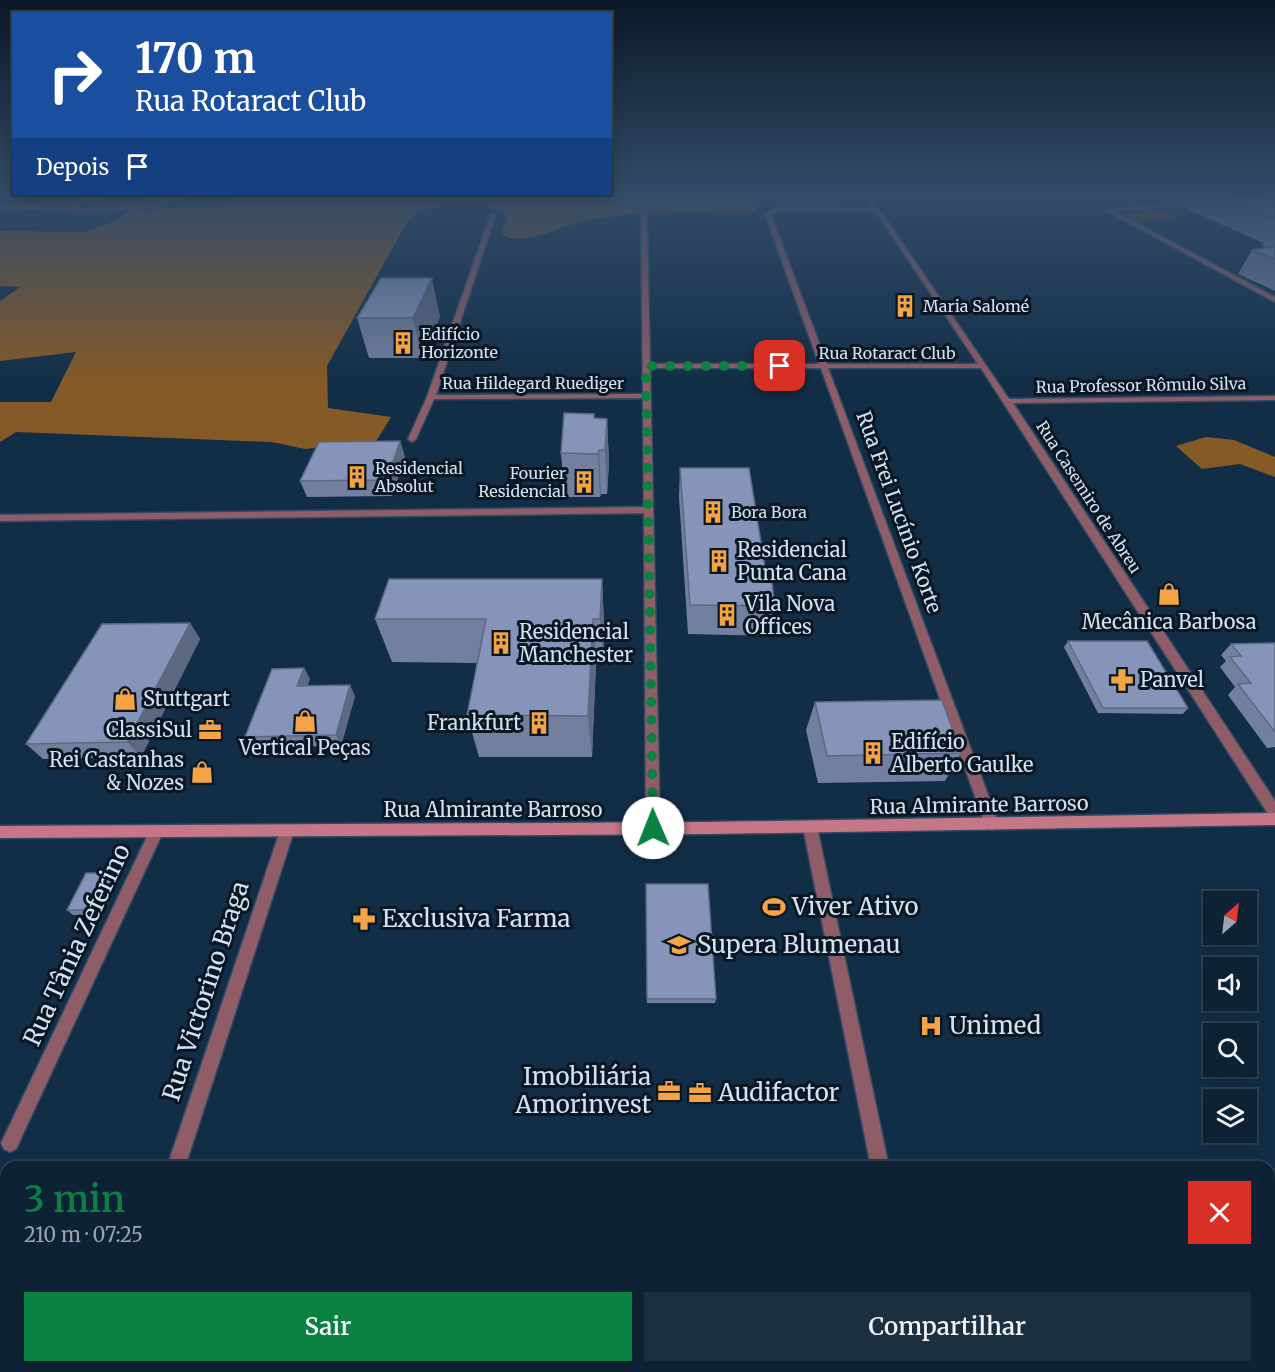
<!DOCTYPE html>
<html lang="pt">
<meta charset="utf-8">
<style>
body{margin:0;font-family:Merriweather,serif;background:#1c2f41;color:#f1f3f6;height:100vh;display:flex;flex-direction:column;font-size:22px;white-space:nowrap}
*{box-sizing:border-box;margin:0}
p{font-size:20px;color:#9ba4ad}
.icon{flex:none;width:33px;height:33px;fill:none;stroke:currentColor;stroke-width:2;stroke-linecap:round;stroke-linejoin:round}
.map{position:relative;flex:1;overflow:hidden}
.sheet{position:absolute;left:0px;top:1161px;width:1275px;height:212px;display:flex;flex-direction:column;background:#0e2235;border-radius:18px 18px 0 0;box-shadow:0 3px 15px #0003,0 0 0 2px #2e3f50}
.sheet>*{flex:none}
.hud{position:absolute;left:12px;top:12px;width:600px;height:183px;border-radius:0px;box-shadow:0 3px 15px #0003,0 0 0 2px #2e3f50;background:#1a4fa0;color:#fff;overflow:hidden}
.needle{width:39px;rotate:28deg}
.controls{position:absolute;left:1203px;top:891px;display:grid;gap:12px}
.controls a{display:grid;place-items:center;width:54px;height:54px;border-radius:0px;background:#0e2235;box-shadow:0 3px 15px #0003,0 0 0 2px #2e3f50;font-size:30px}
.pin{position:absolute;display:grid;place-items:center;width:51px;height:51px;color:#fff;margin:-26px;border-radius:12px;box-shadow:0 3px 9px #0006}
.me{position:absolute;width:66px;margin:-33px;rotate:359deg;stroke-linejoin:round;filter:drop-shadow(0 0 4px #0008)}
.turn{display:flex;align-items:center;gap:21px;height:126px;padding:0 24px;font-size:27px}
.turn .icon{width:78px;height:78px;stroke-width:2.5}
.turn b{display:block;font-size:42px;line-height:51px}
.then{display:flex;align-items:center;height:57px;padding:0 24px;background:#0003;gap:12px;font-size:22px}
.round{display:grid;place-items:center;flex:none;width:63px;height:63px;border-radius:0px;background:#1c2f41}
.summary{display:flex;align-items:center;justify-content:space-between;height:102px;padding:0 24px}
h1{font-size:36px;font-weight:600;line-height:45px;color:#0b8043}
.cta{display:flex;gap:12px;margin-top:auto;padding:12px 24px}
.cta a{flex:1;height:69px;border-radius:0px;background:#0b8043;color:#fff;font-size:24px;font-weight:600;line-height:69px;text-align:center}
.cta a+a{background:#1c2f41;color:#f1f3f6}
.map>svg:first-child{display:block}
.green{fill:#6d4617}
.forest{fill:#865a27}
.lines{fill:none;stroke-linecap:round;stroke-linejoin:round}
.street-casing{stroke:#314b62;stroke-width:3}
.secondary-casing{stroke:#314b62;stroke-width:3}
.street{fill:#8f5d67;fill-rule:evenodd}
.secondary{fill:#c67787;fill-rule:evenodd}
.wall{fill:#727f9e}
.shaded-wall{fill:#5d6881}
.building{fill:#8594b8;stroke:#5d6881;stroke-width:1.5}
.route{stroke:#0b8043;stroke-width:10;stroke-dasharray:0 18}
.labels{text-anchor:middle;stroke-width:6;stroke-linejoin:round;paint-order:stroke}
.far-poi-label{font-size:16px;fill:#d1e2f2;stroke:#0a1621;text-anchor:start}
.far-street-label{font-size:16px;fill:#d1e2f2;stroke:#0a1621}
.street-label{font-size:20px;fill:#d1e2f2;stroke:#0a1621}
.poi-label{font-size:20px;fill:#d1e2f2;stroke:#0a1621;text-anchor:start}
.near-poi-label{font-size:24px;fill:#d1e2f2;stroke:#0a1621;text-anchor:start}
.near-street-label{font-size:24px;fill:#d1e2f2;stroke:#0a1621}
</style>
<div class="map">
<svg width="1275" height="1372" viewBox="0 0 1275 1372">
<rect width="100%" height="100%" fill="#122e47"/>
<path class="green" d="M1163 210 1180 218 1133 223 1124 217 1125 214Z"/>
<path class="forest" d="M159 195H176L144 203H93L97 197 101 196V201L139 200Z
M247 195H767L770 199 751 202 758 213C697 212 639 209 580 222 556 227 524 248 501 234L507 218 502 211 480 205H450L418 211 407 222 327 366 328 408 391 417 372 448 344 445 305 449 272 442 16 432 0 442V402H51L76 352 0 361V301L20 287 0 286V231L84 232 115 221 127 212 169 207 209 208Z
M1206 437 1234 440 1275 457V477L1240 464 1202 469 1176 446Z"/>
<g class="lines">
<g class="street-casing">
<path id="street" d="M89 195H95L76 208 143 205 181 195H188C142 221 52 209 0 208V204L71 207Z
M869 200H873L1009 399 1275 396V400L1013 403 1275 801V819L1270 817 981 368H828L999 824 997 828 992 830 987 828 985 824 821 368H650L660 828 658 832 653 834 648 832 646 828 644 513 0 521V515L644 507 643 398 434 399 416 439 412 442 408 439 427 397 491 213 496 214 436 395 643 394 641 216 644 214 647 216 650 364H819L765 214 777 207 873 208ZM778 211 876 212 978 364H827L771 215Z
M1202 200 1200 203 1114 211 1275 297V302L1105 210Z
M810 821 815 823 817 827 889 1167H871L803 827 805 823Z
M287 825 292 827 294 831 185 1167H167L280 831 282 827Z
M156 826 161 828 163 832 16 1149 10 1152 4 1149 1 1143 4 1137 151 828Z
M98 1366H120L118 1372H96Z
M911 1366H933L934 1372H912Z"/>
</g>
<g class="secondary-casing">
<path id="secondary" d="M1275 813V825L707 834 0 838V826L707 822Z"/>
</g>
<use href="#street" class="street"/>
<use href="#secondary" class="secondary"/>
</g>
<path class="wall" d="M1157 195H1275V291L1238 274 1252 250 1266 247 1261 245 1263 243 1183 207 1187 200 1171 201Z
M440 317 422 358H369L357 318Z
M594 418 607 419 609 462 607 494H601L600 497H565L561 453Z
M400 441 405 457 392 496 307 497 300 481Z
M680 468 765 567 775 606 770 636 688 634 679 497Z
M602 579 604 623 603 663H596L592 757H479L467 715 477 663 392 662 375 619Z
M190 623 200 639 141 757 43 759 26 744Z
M1068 641 1188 708 1183 714 1098 713 1064 647Z
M1275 643V747L1267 748 1228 695 1235 687 1220 667 1226 661 1221 655 1231 644Z
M310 679 307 686 355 696 341 746 253 747 245 737Z
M815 702 961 753 945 781 818 783 806 730Z
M115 873 120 878 102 915H73L67 910Z
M646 884 716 999 715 1003H647Z"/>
<path class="shaded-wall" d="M1174 195H1189L1187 200 1171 201Z
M432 278 440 317 422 358 413 318Z
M607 419 609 462 607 494 605 450Z
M400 441 405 457 392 496 387 480Z
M599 450 601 494 600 497 598 454Z
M602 579 604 623 603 663 600 619Z
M593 619 596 663 592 757 588 716Z
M190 623 200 639 141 757 127 742Z
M304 668 310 679 303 697 297 686Z
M350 685 355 696 341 746 336 735Z
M115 873 120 878 102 915 96 910Z"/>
<path class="building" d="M1218 195H1263L1275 200V219Z
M1275 246V259L1252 250Z
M381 278H432L413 318H357Z
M564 413 594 414V418L607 419 605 450H599L598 454 561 453Z
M400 441 387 480 300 481 319 442Z
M680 468H749L765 567H770L775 606 690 605Z
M389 579H602L600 619H593L588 716 467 715 486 619H375Z
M190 623 127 742 26 744 102 624Z
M1068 641H1147L1188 708H1103Z
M1275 643V732L1238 684 1251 683 1230 657 1241 656 1231 644Z
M304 668 297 686 350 685 336 735 245 737 272 669Z
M942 700 961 753 827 756 815 702Z
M86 873H115L96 910H67Z
M646 884H708L716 999H647Z"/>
<linearGradient id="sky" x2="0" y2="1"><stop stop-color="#0a1927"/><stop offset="0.5" stop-color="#334c69"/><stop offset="1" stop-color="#334c69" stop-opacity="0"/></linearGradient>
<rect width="1275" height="387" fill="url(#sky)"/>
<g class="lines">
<path class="route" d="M653 828 646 366H780"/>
</g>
<defs>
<g id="building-bare" transform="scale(1.8)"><path d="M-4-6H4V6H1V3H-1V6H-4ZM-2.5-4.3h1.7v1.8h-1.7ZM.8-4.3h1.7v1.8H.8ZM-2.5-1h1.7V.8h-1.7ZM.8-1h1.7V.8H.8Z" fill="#f4a444" stroke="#0a1621" stroke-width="2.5" paint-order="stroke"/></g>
<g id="shop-bare" transform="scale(1.8)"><path d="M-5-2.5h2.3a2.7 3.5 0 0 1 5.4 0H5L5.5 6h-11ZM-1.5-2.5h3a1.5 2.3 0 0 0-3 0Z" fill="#f4a444" stroke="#0a1621" stroke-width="2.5" paint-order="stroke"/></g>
<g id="pharmacy-bare" transform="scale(1.8)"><path d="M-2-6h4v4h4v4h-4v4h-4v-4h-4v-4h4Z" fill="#f4a444" stroke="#0a1621" stroke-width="2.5" paint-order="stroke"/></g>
<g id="office-bare" transform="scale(1.8)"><path d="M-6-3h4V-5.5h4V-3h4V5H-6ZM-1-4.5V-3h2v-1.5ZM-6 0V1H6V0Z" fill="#f4a444" stroke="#0a1621" stroke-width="2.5" paint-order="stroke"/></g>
<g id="stadium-bare" transform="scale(1.8)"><path d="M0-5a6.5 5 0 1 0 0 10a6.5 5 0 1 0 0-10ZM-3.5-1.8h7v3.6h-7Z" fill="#f4a444" stroke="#0a1621" stroke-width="2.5" paint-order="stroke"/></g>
<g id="university-bare" transform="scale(1.8)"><path d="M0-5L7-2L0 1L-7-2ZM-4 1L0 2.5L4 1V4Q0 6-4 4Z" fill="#f4a444" stroke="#0a1621" stroke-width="2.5" paint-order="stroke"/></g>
<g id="hospital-bare" transform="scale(1.8)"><path d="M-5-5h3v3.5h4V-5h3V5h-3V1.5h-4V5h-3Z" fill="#f4a444" stroke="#0a1621" stroke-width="2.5" paint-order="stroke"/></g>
</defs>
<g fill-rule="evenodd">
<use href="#building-bare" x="905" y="306"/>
<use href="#building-bare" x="403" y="343"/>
<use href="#building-bare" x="357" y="477"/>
<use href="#building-bare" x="584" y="482"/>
<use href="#building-bare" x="713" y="512"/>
<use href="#building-bare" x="719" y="561"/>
<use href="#shop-bare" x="1169" y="594"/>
<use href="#building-bare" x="727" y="615"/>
<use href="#building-bare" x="501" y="643"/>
<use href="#pharmacy-bare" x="1122" y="680"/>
<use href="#shop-bare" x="125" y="699"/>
<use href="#shop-bare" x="305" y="721"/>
<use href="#building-bare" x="539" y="723"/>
<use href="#office-bare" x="210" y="730"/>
<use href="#building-bare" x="873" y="753"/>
<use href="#shop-bare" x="202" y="772"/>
<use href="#stadium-bare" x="774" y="907"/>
<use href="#pharmacy-bare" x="364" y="919"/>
<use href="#university-bare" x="679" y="945"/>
<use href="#hospital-bare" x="931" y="1026"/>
<use href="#office-bare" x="669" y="1091"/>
<use href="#office-bare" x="700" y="1093"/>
</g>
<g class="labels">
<g class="far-poi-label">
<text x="923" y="312">Maria Salomé</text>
<text x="421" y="340">Edifício<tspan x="421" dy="18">Horizonte</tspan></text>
<text x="375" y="474">Residencial<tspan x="375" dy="18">Absolut</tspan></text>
<text x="566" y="479" text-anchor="end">Fourier<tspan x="566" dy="18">Residencial</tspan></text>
<text x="731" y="518">Bora Bora</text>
</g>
<g class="far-street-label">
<text x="887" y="359">Rua Rotaract Club</text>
<text x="533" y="389">Rua Hildegard Ruediger</text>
<text transform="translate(1141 385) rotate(-1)" y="6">Rua Professor Rômulo Silva</text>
<text transform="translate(1089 497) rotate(57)" y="6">Rua Casemiro de Abreu</text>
</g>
<g class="street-label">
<text transform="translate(899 512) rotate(70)" y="7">Rua Frei Lucínio Korte</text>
<text transform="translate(979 805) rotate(-1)" y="7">Rua Almirante Barroso</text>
<text x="493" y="817">Rua Almirante Barroso</text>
</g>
<g class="poi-label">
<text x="737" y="557">Residencial<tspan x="737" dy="23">Punta Cana</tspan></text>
<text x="745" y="611">Vila Nova<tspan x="745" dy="23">Offices</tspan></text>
<text x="1169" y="629" text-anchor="middle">Mecânica Barbosa</text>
<text x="519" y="639">Residencial<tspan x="519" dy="23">Manchester</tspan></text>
<text x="1140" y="687">Panvel</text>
<text x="143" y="706">Stuttgart</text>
<text x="521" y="730" text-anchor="end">Frankfurt</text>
<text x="192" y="737" text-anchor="end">ClassiSul</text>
<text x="891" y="749">Edifício<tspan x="891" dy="23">Alberto Gaulke</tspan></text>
<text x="305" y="755" text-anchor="middle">Vertical Peças</text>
<text x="184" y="767" text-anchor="end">Rei Castanhas<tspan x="184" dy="23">&amp; Nozes</tspan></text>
</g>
<g class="near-poi-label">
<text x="792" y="915">Viver Ativo</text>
<text x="382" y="927">Exclusiva Farma</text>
<text x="697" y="953">Supera Blumenau</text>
<text x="949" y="1034">Unimed</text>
<text x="651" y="1085" text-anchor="end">Imobiliária<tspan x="651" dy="28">Amorinvest</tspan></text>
<text x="718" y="1101">Audifactor</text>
</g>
<g class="near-street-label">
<text transform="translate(77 945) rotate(-65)" y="8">Rua Tânia Zeferino</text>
<text transform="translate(206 991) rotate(-72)" y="8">Rua Victorino Braga</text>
</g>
</g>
</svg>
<div class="controls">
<a><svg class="needle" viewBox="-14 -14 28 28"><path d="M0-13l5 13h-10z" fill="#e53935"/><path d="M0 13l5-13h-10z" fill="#9ba4ad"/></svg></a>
<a><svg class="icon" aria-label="sound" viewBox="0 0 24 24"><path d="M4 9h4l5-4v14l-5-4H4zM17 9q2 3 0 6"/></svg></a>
<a><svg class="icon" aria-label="search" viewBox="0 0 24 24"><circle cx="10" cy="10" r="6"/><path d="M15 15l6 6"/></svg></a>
<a><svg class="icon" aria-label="layers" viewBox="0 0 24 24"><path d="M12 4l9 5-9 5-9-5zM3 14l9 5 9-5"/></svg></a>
</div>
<div class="pin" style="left:780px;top:366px;background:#d93025"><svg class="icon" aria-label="arrive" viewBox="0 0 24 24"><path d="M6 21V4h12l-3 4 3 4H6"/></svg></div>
<svg class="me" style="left:653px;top:828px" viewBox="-20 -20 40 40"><circle r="19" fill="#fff"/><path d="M0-13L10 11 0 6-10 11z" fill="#0b8043"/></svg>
<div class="hud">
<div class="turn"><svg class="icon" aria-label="right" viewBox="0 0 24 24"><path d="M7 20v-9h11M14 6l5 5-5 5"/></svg><div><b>170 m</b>Rua Rotaract Club</div></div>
<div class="then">Depois<svg class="icon" aria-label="arrive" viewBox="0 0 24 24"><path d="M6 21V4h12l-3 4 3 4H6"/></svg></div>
</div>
<section class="sheet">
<div class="summary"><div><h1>3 min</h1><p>210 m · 07:25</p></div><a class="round" style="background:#d93025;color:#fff"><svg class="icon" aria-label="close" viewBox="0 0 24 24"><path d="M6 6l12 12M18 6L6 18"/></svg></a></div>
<div class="cta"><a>Sair</a><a>Compartilhar</a></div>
</section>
</div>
